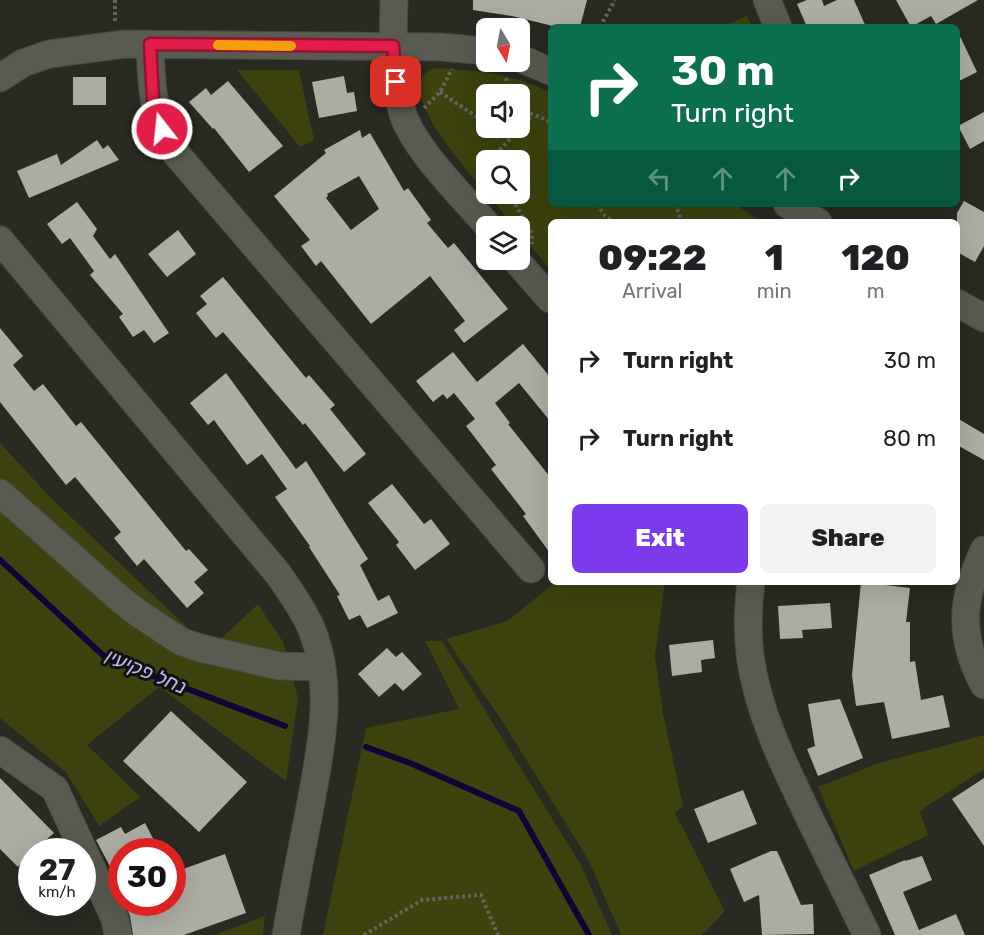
<!DOCTYPE html>
<meta charset="utf-8">
<style>
body{margin:0;font-family:Rubik,Heebo,sans-serif;background:#f2f2f2;color:#202124;height:100vh;display:flex;flex-direction:column;font-size:22px;white-space:nowrap}
*{box-sizing:border-box;margin:0}
p{font-size:20px;color:#757577}
.icon{flex:none;width:33px;height:33px;fill:none;stroke:currentColor;stroke-width:2;stroke-linecap:round;stroke-linejoin:round}
.map{position:relative;flex:1;overflow:hidden}
.details{position:absolute;left:548px;top:219px;width:412px;height:366px;display:flex;flex-direction:column;background:#fff;border-radius:9px;box-shadow:0 6px 24px #0002}
.details>*{flex:none}
.guide{position:absolute;left:548px;top:24px;width:412px;height:183px;border-radius:9px;box-shadow:0 6px 24px #0002;background:#0b6e4f;color:#fff;overflow:hidden}
.needle{width:39px;rotate:170deg}
.tools{position:absolute;left:476px;top:18px;display:grid;gap:12px}
.tools a{display:grid;place-items:center;width:54px;height:54px;border-radius:9px;background:#fff;box-shadow:0 6px 24px #0002;font-size:30px}
.speed{position:absolute;left:18px;top:838px;display:flex;gap:12px;font-size:30px;font-weight:700;text-align:center}
.speed>*{display:grid;place-content:center;width:78px;height:78px;border-radius:50%;background:#fff;box-shadow:0 6px 24px #0002;line-height:1}
.speed small{font-size:15px;font-weight:400}
.speed .limit{border:9px solid #d22;background:#fff;color:#111}
.pin{position:absolute;display:grid;place-items:center;width:51px;height:51px;color:#fff;margin:-26px;border-radius:12px;box-shadow:0 3px 9px #0006}
.me{position:absolute;width:66px;margin:-33px;rotate:344deg;stroke-linejoin:round;filter:drop-shadow(0 0 4px #0008)}
.turn{display:flex;align-items:center;gap:21px;height:126px;padding:0 24px;font-size:27px}
.turn .icon{width:78px;height:78px;stroke-width:2.5}
.turn b{display:block;font-size:42px;line-height:51px}
.lanes{display:flex;align-items:center;height:57px;padding:0 24px;background:#0003;justify-content:center;gap:30px;direction:ltr}
.lanes .off{opacity:.35}
.eta{display:flex;justify-content:space-evenly;align-items:center;height:102px;text-align:center}
.eta b{font-size:36px;font-weight:800;line-height:42px}
.primary-button{display:flex;gap:12px;margin-top:auto;padding:12px 24px}
.primary-button a{flex:1;height:69px;border-radius:9px;background:#7c3aed;color:#fff;font-size:24px;font-weight:800;line-height:69px;text-align:center}
.primary-button a+a{background:#f2f2f2;color:#202124}
ul{padding:0;list-style:none}
li{display:flex;align-items:center;gap:18px;height:78px;padding:0 24px}
li div{flex:1}
li b{display:block;font-size:22px}
li em{font-style:normal}
.map>svg:first-child{display:block}
.green{fill:#3d420e;fill-rule:evenodd}
.lines{fill:none;stroke-linecap:round;stroke-linejoin:round}
.stream{stroke:#120337;stroke-width:6}
.building{fill:#abada2;fill-rule:evenodd}
.minor-casing{stroke:#45473f;stroke-width:29}
.path{stroke:#64655d;stroke-width:4;stroke-dasharray:3 3;stroke-linecap:butt}
.minor{stroke:#595b50;stroke-width:27}
.route-casing{stroke:#92132f;stroke-width:15}
.route{stroke:#e11d48;stroke-width:10}
.slow{stroke:#f59e0b;stroke-width:10}
.labels{text-anchor:middle;stroke-width:6;stroke-linejoin:round;paint-order:stroke}
.water-label{font-size:20px;font-style:italic;fill:#bcb8ff;stroke:#11120e}
</style>
<div class="map">
<svg width="984" height="935" viewBox="0 0 984 935">
<rect width="100%" height="100%" fill="#292a21"/>
<path class="green" d="M747 16 752 27H720Z
M437 68C481 71 509 73 550 92V204H735L762 222H550V269L519 232V226H514L487 194H519V160H486V193C472 176 382 78 437 68ZM486 94H519V128H486Z
M237 70H299L314 140 300 147Z
M0 443 51 498 210 649 258 604 283 642 298 699 286 781 159 687 87 745 140 797 99 826 66 772 0 718Z
M556 582H665L655 656 663 713 683 806 675 813 725 911 702 935H621L589 861 504 724 446 639 507 621Z
M425 641H442L581 865 612 935H323L366 728 459 709Z
M984 735V769L920 811 928 835 854 871 818 787 879 763Z
M265 916 263 935H214Z"/>
<g class="lines">
<path class="stream" d="M0 560 106 658 285 726
M366 747 410 763 519 811 589 935"/>
</g>
<path class="building" d="M473 0H587L580 27H557L512 16 473 10Z
M807 0H822L824 6 837 0H854L866 27H807L797 4Z
M896 0H978L936 24 931 16 911 27Z
M957 30 977 72 957 82Z
M344 76 347 93 354 92 357 111 319 118 312 82Z
M73 77H106V105H73Z
M228 81 283 146 249 172 214 128 213 129 189 102 206 88 211 95Z
M984 112V141L970 149 958 126Z
M360 130 362 138 370 133 404 191 408 188 431 220 427 223 448 248 454 243 508 309 464 343 454 330 465 321 430 276 371 324 321 261 316 266 301 246 310 240 274 196 326 153 324 150ZM359 176 379 209 351 230 326 198 328 196 327 194Z
M97 140 103 149 108 145 119 160 29 198 17 171 57 154 61 165Z
M964 201 984 212V246L975 262 957 252V213Z
M77 202 97 229 93 236 110 259 115 254 169 333 154 343 144 330 133 337 119 317 123 314 90 275 94 271 70 238 62 244 47 224Z
M178 230 196 254 167 277 148 254Z
M223 277 306 378 309 375 335 405 330 409 366 454 344 472 305 423 303 425 223 332 216 338 196 313 207 304 200 296Z
M0 328 23 356 13 365 34 391 43 384 76 426 81 422 186 551 189 549 208 570 194 582 204 593 187 608 144 559 137 566 114 538 121 532 75 477 66 485 0 402Z
M523 344 550 377V421L519 383 495 403 510 423 508 424 550 477V553L523 516 526 514 491 469 496 465 466 426 475 419 454 393 447 399 443 394 433 402 416 381 453 352 477 382Z
M226 373 296 469 306 461 368 559 360 565 378 601 389 595 398 613 367 628 360 615 349 620 337 596 340 595 309 547 310 546 275 497 287 489 262 454 247 465 214 420 208 425 190 403Z
M957 418 984 434V460L957 445Z
M392 484 424 524 431 519 450 544 415 570 396 545 399 542 368 503Z
M861 582 910 588 906 622H910V662L915 661 921 700 943 695 950 727 892 739 884 702 856 706 852 675Z
M830 603 832 628 802 630 803 638 780 639 778 606Z
M713 640 715 658 701 660 702 672 672 676 669 645Z
M387 648 396 657 402 652 422 674 403 691 395 683 379 697 358 674Z
M840 699 863 758 818 776 807 749 815 746 808 704Z
M171 711 247 782 199 832 123 761Z
M0 778 54 833 32 852 18 867 0 849Z
M984 778V846L952 799Z
M743 790 757 824 708 843 694 809Z
M145 823 160 852H122V889L96 840 121 827 125 834Z
M771 851H777L801 905 813 904 814 934 762 935 759 895 744 902 730 869Z
M225 854 246 913 184 935H133L130 916 125 903H172V873Z
M922 856 932 880 903 892 919 930 956 914 965 935H895L869 875 905 860V861Z"/>
<g class="lines">
<g class="minor-casing">
<path id="minor" d="M394 0C393 38 391 77 403 114 414 149 464 198 488 226
M767 0 778 27
M150 44C152 88 151 110 173 150L531 569
M519 58 550 71
M0 78 23 63 49 54 125 44 441 47 486 51
M787 204 818 222
M0 240 279 575C291 593 304 610 312 630 336 690 319 757 308 818 300 857 293 896 286 935
M516 260 550 299
M957 303 984 318
M0 493 120 599 138 613 180 641 200 648 279 666 321 667
M984 550C961 599 958 636 984 685
M751 582C748 607 747 630 750 655 758 714 785 767 810 819 829 858 848 896 867 935
M0 750 55 789 115 919 118 935"/>
</g>
<path class="path" d="M115 0V23
M600 27 615 0
M506 78 509 94
M440 92 486 123
M424 108 440 92 452 69
M519 109 547 120 550 123
M493 128 510 139
M493 160 497 153 532 115
M509 194 532 233V244
M597 204 605 216 614 222
M674 204 679 213 681 222
M364 935 422 900 481 895 498 935"/>
<use href="#minor" class="minor"/>
</g>
<g class="lines">
<g class="route-casing">
<path id="route" d="M162 129 153 99 150 44 393 46 396 82"/>
</g>
<use href="#route" class="route"/>
<path class="slow" d="M218 45 291 46"/>
</g>
<g class="labels">
<g class="water-label">
<text transform="translate(146 671) rotate(23)" y="7">נחל פקיעין</text>
</g>
</g>
</svg>
<div class="tools">
<a><svg class="needle" viewBox="-14 -14 28 28"><path d="M0-13l5 13h-10z" fill="#e53935"/><path d="M0 13l5-13h-10z" fill="#757577"/></svg></a>
<a><svg class="icon" aria-label="sound" viewBox="0 0 24 24"><path d="M4 9h4l5-4v14l-5-4H4zM17 9q2 3 0 6"/></svg></a>
<a><svg class="icon" aria-label="search" viewBox="0 0 24 24"><circle cx="10" cy="10" r="6"/><path d="M15 15l6 6"/></svg></a>
<a><svg class="icon" aria-label="layers" viewBox="0 0 24 24"><path d="M12 4l9 5-9 5-9-5zM3 14l9 5 9-5"/></svg></a>
</div>
<div class="speed"><div>27<small>km/h</small></div><div class="limit">30</div></div>
<div class="pin" style="left:396px;top:82px;background:#d93025"><svg class="icon" aria-label="arrive" viewBox="0 0 24 24"><path d="M6 21V4h12l-3 4 3 4H6"/></svg></div>
<svg class="me" style="left:162px;top:129px" viewBox="-20 -20 40 40"><circle r="17" fill="#e11d48" stroke="#fff" stroke-width="3"/><path d="M0-11L8 9 0 5-8 9z" fill="#fff"/></svg>
<div class="guide">
<div class="turn"><svg class="icon" aria-label="right" viewBox="0 0 24 24"><path d="M7 20v-9h11M14 6l5 5-5 5"/></svg><div><b>30 m</b>Turn right</div></div>
<div class="lanes"><svg class="icon off" aria-label="left" viewBox="0 0 24 24"><path d="M17 20v-9H6M10 6l-5 5 5 5"/></svg><svg class="icon off" aria-label="ahead" viewBox="0 0 24 24"><path d="M12 20V5M6 11l6-6 6 6"/></svg><svg class="icon off" aria-label="ahead" viewBox="0 0 24 24"><path d="M12 20V5M6 11l6-6 6 6"/></svg><svg class="icon" aria-label="right" viewBox="0 0 24 24"><path d="M7 20v-9h11M14 6l5 5-5 5"/></svg></div>
</div>
<section class="details">
<div class="eta">
<div><b>09:22</b><p>Arrival</p></div>
<div><b>1</b><p>min</p></div>
<div><b>120</b><p>m</p></div>
</div>
<ul>
<li><svg class="icon" aria-label="right" viewBox="0 0 24 24"><path d="M7 20v-9h11M14 6l5 5-5 5"/></svg><div><b>Turn right</b></div><em>30 m</em></li>
<li><svg class="icon" aria-label="right" viewBox="0 0 24 24"><path d="M7 20v-9h11M14 6l5 5-5 5"/></svg><div><b>Turn right</b></div><em>80 m</em></li>
</ul>
<div class="primary-button"><a>Exit</a><a>Share</a></div>
</section>
</div>
